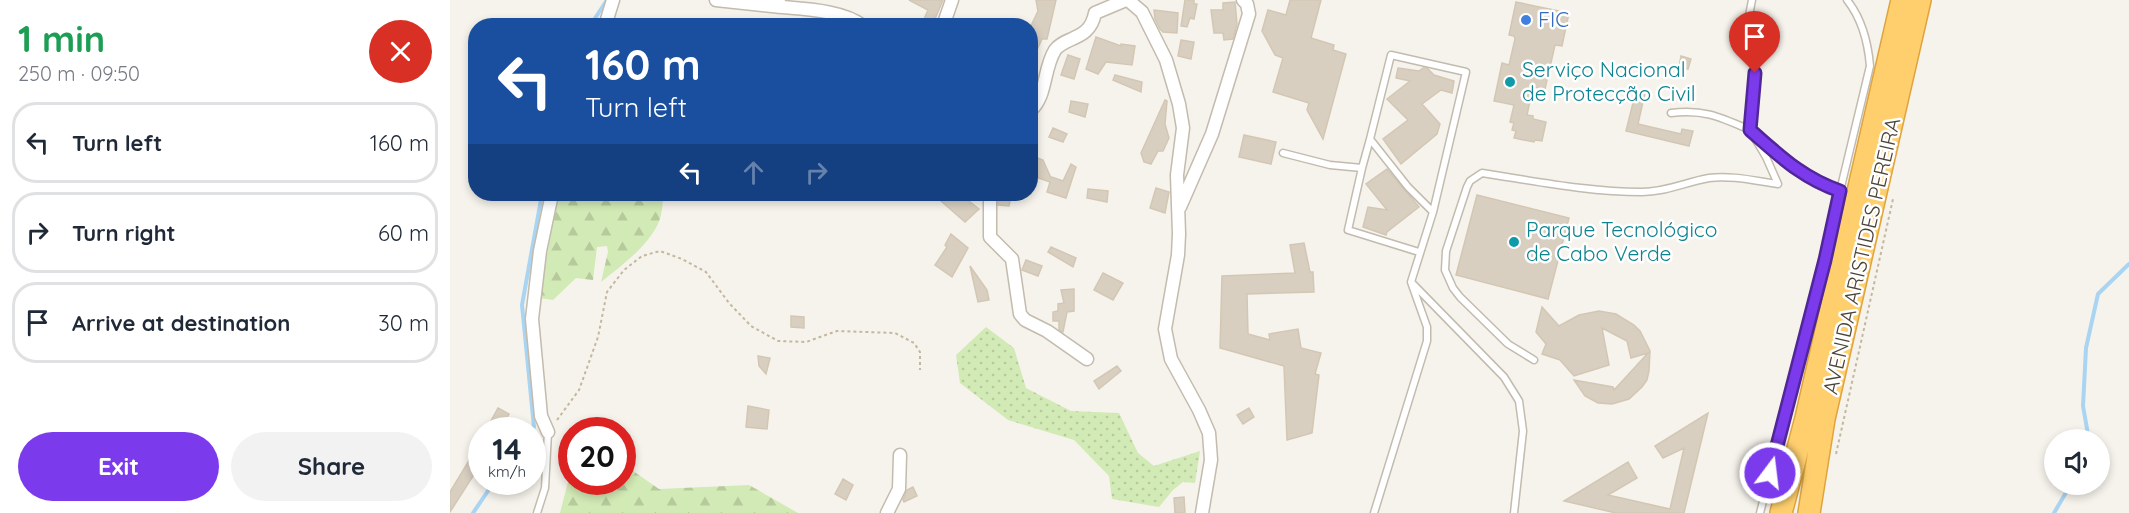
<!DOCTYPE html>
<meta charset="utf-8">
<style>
body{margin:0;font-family:Quicksand,sans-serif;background:#f2f2f3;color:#1f2937;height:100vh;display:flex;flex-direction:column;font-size:22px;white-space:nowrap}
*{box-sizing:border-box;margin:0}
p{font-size:20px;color:#747a83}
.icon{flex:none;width:33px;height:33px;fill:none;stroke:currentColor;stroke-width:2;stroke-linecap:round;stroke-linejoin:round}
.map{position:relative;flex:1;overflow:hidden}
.drawer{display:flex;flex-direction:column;background:#fff;width:450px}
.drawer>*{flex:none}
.hud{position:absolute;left:18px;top:18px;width:570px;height:183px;border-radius:24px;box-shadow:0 3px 9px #0003;background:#1a4fa0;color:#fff;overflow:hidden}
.tools{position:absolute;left:1594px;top:429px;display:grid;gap:12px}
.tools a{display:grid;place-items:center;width:66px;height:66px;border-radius:50%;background:#fff;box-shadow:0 3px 9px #0003;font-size:30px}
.speed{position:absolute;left:18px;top:417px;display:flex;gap:12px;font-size:30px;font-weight:700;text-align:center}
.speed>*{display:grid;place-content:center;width:78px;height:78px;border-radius:50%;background:#fff;box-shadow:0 3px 9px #0003;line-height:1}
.speed small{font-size:15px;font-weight:400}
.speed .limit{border:9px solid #d22;background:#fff;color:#111}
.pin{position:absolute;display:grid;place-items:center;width:51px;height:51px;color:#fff;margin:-62px -26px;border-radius:50% 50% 50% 0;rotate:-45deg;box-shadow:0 0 6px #0007}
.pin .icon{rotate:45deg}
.me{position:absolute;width:66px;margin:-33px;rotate:15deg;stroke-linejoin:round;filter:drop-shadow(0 0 4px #0008)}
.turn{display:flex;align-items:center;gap:21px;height:126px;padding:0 18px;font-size:27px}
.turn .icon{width:78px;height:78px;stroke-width:2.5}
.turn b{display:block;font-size:42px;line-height:51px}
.lanes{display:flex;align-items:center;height:57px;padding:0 18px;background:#0003;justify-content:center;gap:30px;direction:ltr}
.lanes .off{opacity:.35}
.round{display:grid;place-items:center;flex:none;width:63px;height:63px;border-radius:32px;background:#f2f2f3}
.head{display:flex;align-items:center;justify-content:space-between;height:102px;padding:0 18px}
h1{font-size:36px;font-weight:700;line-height:45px;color:#1e9e55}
.primary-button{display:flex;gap:12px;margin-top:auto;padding:12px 18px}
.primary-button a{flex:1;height:69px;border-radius:36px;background:#7c3aed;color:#fff;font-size:24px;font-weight:700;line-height:69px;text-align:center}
.primary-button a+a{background:#f2f2f3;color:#1f2937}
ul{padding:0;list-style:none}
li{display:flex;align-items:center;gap:18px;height:81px;margin:0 12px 9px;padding:0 6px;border:3px solid #e0e1e3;border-radius:24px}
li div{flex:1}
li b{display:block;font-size:22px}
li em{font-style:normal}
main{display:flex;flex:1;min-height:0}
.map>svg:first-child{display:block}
.grass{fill:url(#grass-dots)}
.forest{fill:url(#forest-firs)}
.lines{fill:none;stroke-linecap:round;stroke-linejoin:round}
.stream{stroke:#a9d4f2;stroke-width:4}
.building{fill:#d8cfc1;stroke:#d3c7b4;stroke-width:1.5}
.lane-casing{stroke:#c2bbae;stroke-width:9}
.street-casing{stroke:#c2bbae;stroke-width:15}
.highway-casing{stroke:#e0a43c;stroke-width:24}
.path{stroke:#c4b79f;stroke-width:2;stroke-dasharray:3 3;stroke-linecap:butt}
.lane{stroke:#fff;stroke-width:6}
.street{stroke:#fff;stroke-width:12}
.highway{stroke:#ffcf6e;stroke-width:21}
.route-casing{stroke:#51269a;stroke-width:15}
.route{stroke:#7c3aed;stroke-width:10}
.shop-dot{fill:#3f7fe0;stroke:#fff;stroke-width:2}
.culture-dot{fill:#0f9aa8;stroke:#fff;stroke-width:2}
.labels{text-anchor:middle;stroke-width:5;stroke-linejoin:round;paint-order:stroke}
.shop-label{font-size:21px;fill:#366cbe;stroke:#fff;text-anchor:start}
.culture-label{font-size:21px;fill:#0d838f;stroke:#fff;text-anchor:start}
.street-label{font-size:21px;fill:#4b4439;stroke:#fff}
</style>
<main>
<section class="drawer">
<div class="head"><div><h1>1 min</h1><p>250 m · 09:50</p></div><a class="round" style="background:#d93025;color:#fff"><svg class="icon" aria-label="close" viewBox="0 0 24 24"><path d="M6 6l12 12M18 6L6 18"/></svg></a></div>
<ul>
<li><svg class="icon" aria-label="left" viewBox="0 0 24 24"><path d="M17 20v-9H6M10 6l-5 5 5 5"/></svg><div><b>Turn left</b></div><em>160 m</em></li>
<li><svg class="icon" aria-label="right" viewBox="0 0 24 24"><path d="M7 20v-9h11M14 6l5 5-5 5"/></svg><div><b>Turn right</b></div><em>60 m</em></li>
<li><svg class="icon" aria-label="arrive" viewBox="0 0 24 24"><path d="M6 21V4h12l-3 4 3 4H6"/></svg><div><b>Arrive at destination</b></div><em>30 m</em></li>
</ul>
<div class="primary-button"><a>Exit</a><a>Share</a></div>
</section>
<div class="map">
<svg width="1679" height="513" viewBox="0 0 1679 513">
<defs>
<pattern id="grass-dots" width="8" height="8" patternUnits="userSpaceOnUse" patternTransform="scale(1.5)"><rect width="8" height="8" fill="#d2eab5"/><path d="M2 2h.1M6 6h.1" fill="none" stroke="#b6ca9c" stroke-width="1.8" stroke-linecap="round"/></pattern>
<pattern id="forest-firs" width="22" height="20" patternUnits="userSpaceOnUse" patternTransform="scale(1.5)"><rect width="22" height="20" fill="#d2eab5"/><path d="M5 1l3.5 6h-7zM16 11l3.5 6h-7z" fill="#b6ca9c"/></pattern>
</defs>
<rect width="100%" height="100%" fill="#f6f3ec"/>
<path class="grass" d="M536 327 564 348 576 388 621 411 669 413 688 453 704 466 750 451 745 483 733 482 723 490 709 507 662 499 659 476 624 440 558 420 510 383 506 355Z"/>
<path class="forest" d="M108 194H214V196C212 205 212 216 208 224 196 248 172 265 151 282L158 252 157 246 147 247 143 280 126 278 103 300 89 298Z
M173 464 209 489 299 485 348 513H110L121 470 122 482H172Z"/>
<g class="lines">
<path class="stream" d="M140 26 157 0
M82 430 84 427 72 305 92 194
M1639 440 1633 406 1636 348 1648 294 1679 264
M23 513 44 482
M1604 513 1621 484"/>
</g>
<path class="building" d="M459 0H493L482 26H471L478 10Z
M586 0H606L597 39H592L580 65V28L588 11Z
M735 0H744V4H747L744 19 740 18 737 27 731 26Z
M840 0H871L861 38 884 45 883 50 896 54 873 139 857 110 859 103 823 92 833 58 825 55 812 31 818 10 836 15Z
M785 2 787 24 783 39 774 40 773 33H764L761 10H773V3Z
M1066 2 1119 13 1112 46 1105 45 1095 89 1083 87 1077 115 1083 116V119L1096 122 1092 141 1085 140 1084 142 1064 138 1066 131 1062 130 1064 123 1060 122 1064 105 1044 101 1052 63 1059 65 1065 39 1064 36 1059 35Z
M704 10 728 13 727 33 713 32 710 29 705 19Z
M646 37 671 46V44L685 46 682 65 656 62 648 74 636 69Z
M731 40 744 42 741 59 728 56Z
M618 55 630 59 624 79 611 75Z
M1231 56 1241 59 1238 69 1229 67Z
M948 68 969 71 973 68H977L984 75 1004 81 1002 93 991 90 972 104 990 124 987 134 951 164 933 139 958 120 937 99 960 81 946 78Z
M665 75 692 82 691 92 663 80Z
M1186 91 1195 93 1188 124 1231 134 1232 129 1243 131 1239 146 1176 131Z
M715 100 717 101 715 124 719 138 713 151H708L701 164 694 162 691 153Z
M621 101 638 104 635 117 619 112Z
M603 128 617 134 613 142 599 137Z
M794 135 826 142 821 164 789 157Z
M580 155 593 160 601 178 602 177 613 181 621 164 626 167 616 198 597 192 600 182 580 175Z
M937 169 969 207 937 232 936 235 913 227 918 207 937 210 916 184Z
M706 188 719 192 715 213 700 208Z
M638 189 658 191 657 202 637 198Z
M483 194H510L529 209 515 222Z
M548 194 561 196 559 206 548 205Z
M1027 195 1119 218 1098 299 1006 275Z
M501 234 518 248 502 277 485 265 497 247 495 245Z
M854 243 860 272H863L864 292 797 294 798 334 820 340 819 334 848 329 851 348 871 353 865 374 869 375 862 433 837 440 834 366 770 348 772 276 845 273 840 245Z
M601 247 626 258 623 267 598 252Z
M576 260 592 266 588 276 572 270Z
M520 266 537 290 539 300 528 302Z
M653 273 673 283 663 300 644 290Z
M624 289V311L617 312 613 332 609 330V321H603V312L608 311V304L614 303 611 290Z
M1092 307 1109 326 1129 315 1149 311 1166 314 1184 325 1190 331 1200 351 1199 371 1197 380 1192 387 1179 399 1162 404 1148 403 1135 396 1124 380 1163 387 1164 390 1198 353 1181 358 1177 341 1152 328 1159 365 1124 376 1110 360 1092 354 1096 344 1086 332Z
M341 316 354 317V328L341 327Z
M308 356 320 358 316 374 309 366Z
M667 366 671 371 649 389 644 381Z
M298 406 319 410 317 429 296 427Z
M48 408 59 414 50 430H36Z
M799 408 804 417 793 424 787 415Z
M1258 413 1234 513H1166L1114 501 1178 462 1187 478 1158 495 1220 509 1234 448 1213 458 1205 446Z
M32 439V462L0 512V492Z
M393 479 403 485 396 500 385 494Z
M463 487 467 496 454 502 453 500 457 490Z
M734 497 735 513H725L724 498Z"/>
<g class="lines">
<g class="lane-casing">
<path id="lane" d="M1221 113C1254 109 1270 117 1300 130L1305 73 1298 21 1302 0
M920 139 941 55 1016 72 983 212
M833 153 880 165 912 168 920 139 958 187 983 212 961 282 977 327V341L924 513
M912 168 898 230 969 252
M1390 191 1420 66C1418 42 1412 19 1397 0
M962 283 1054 377 1069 401 1073 431 1064 513
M1084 360 1058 344 1010 297 1003 288 995 270 996 251 1017 187 1020 181 1032 173C1085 181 1138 192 1192 192 1216 192 1236 182 1259 178 1281 175 1306 181 1328 184L1316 157 1300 130C1330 156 1352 177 1390 191L1375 260 1310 513
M87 513 95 488 98 432"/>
</g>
<g class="street-casing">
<path id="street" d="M266 0 322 6 329 2
M678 0 692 12 716 60 729 104 733 128 727 175 729 234 728 255 715 329 721 359 749 410 759 433 761 460 752 513
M322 6C349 9 391 9 413 26
M155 26 163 0
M493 26 502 0
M580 111C597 97 593 69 605 50 615 36 640 41 645 13L676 0
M540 194V237L562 259 570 314 575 320 597 331 637 359
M730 207 762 134 799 14 797 4 793 0
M98 432 91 416 82 319 90 251 102 194
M437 513 449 489 450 455"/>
</g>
<g class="highway-casing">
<path id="highway" d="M1331 513 1356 418 1452 0
M1359 513 1374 419 1470 0"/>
</g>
<path class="path" d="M107 420 129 390 148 337 157 292 174 270 192 256 210 251 232 259 256 272 279 303 301 326 328 341 356 342 387 331 445 333 464 343 470 352V370
M1386 454 1443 199"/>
<use href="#lane" class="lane"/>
<use href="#street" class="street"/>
<use href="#highway" class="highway"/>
</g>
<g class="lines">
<g class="route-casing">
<path id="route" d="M1305 73 1300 130C1330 156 1352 178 1390 191L1375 260 1320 473"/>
</g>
<use href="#route" class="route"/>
</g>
<circle class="shop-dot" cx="1076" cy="20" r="6"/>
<g class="culture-dot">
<circle cx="1060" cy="82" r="6"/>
<circle cx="1064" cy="242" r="6"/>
</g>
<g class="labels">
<g class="shop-label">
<text x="1088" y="27">FIC</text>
</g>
<g class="culture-label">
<text x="1072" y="77">Serviço Nacional<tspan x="1072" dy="24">de Protecção Civil</tspan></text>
<text x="1076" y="237">Parque Tecnológico<tspan x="1076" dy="24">de Cabo Verde</tspan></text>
</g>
<g class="street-label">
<text transform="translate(1412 256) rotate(-77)" y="7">AVENIDA ARISTIDES PEREIRA</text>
</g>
</g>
</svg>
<div class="tools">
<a><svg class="icon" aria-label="sound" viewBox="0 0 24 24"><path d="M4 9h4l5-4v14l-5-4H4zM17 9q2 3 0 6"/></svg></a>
</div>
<div class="speed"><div>14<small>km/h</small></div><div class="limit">20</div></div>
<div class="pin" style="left:1305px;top:73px;background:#d93025"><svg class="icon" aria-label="arrive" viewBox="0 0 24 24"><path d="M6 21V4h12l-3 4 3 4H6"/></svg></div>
<svg class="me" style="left:1320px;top:473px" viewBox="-20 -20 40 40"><circle r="17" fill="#7c3aed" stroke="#fff" stroke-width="3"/><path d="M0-11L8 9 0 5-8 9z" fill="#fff"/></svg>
<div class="hud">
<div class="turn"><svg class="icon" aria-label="left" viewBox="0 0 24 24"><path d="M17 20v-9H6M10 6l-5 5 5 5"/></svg><div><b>160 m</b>Turn left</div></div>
<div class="lanes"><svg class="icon" aria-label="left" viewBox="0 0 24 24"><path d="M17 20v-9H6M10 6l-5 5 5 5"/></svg><svg class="icon off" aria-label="ahead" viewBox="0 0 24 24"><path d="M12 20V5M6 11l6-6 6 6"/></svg><svg class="icon off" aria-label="right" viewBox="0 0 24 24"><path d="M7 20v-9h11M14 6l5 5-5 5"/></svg></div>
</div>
</div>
</main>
